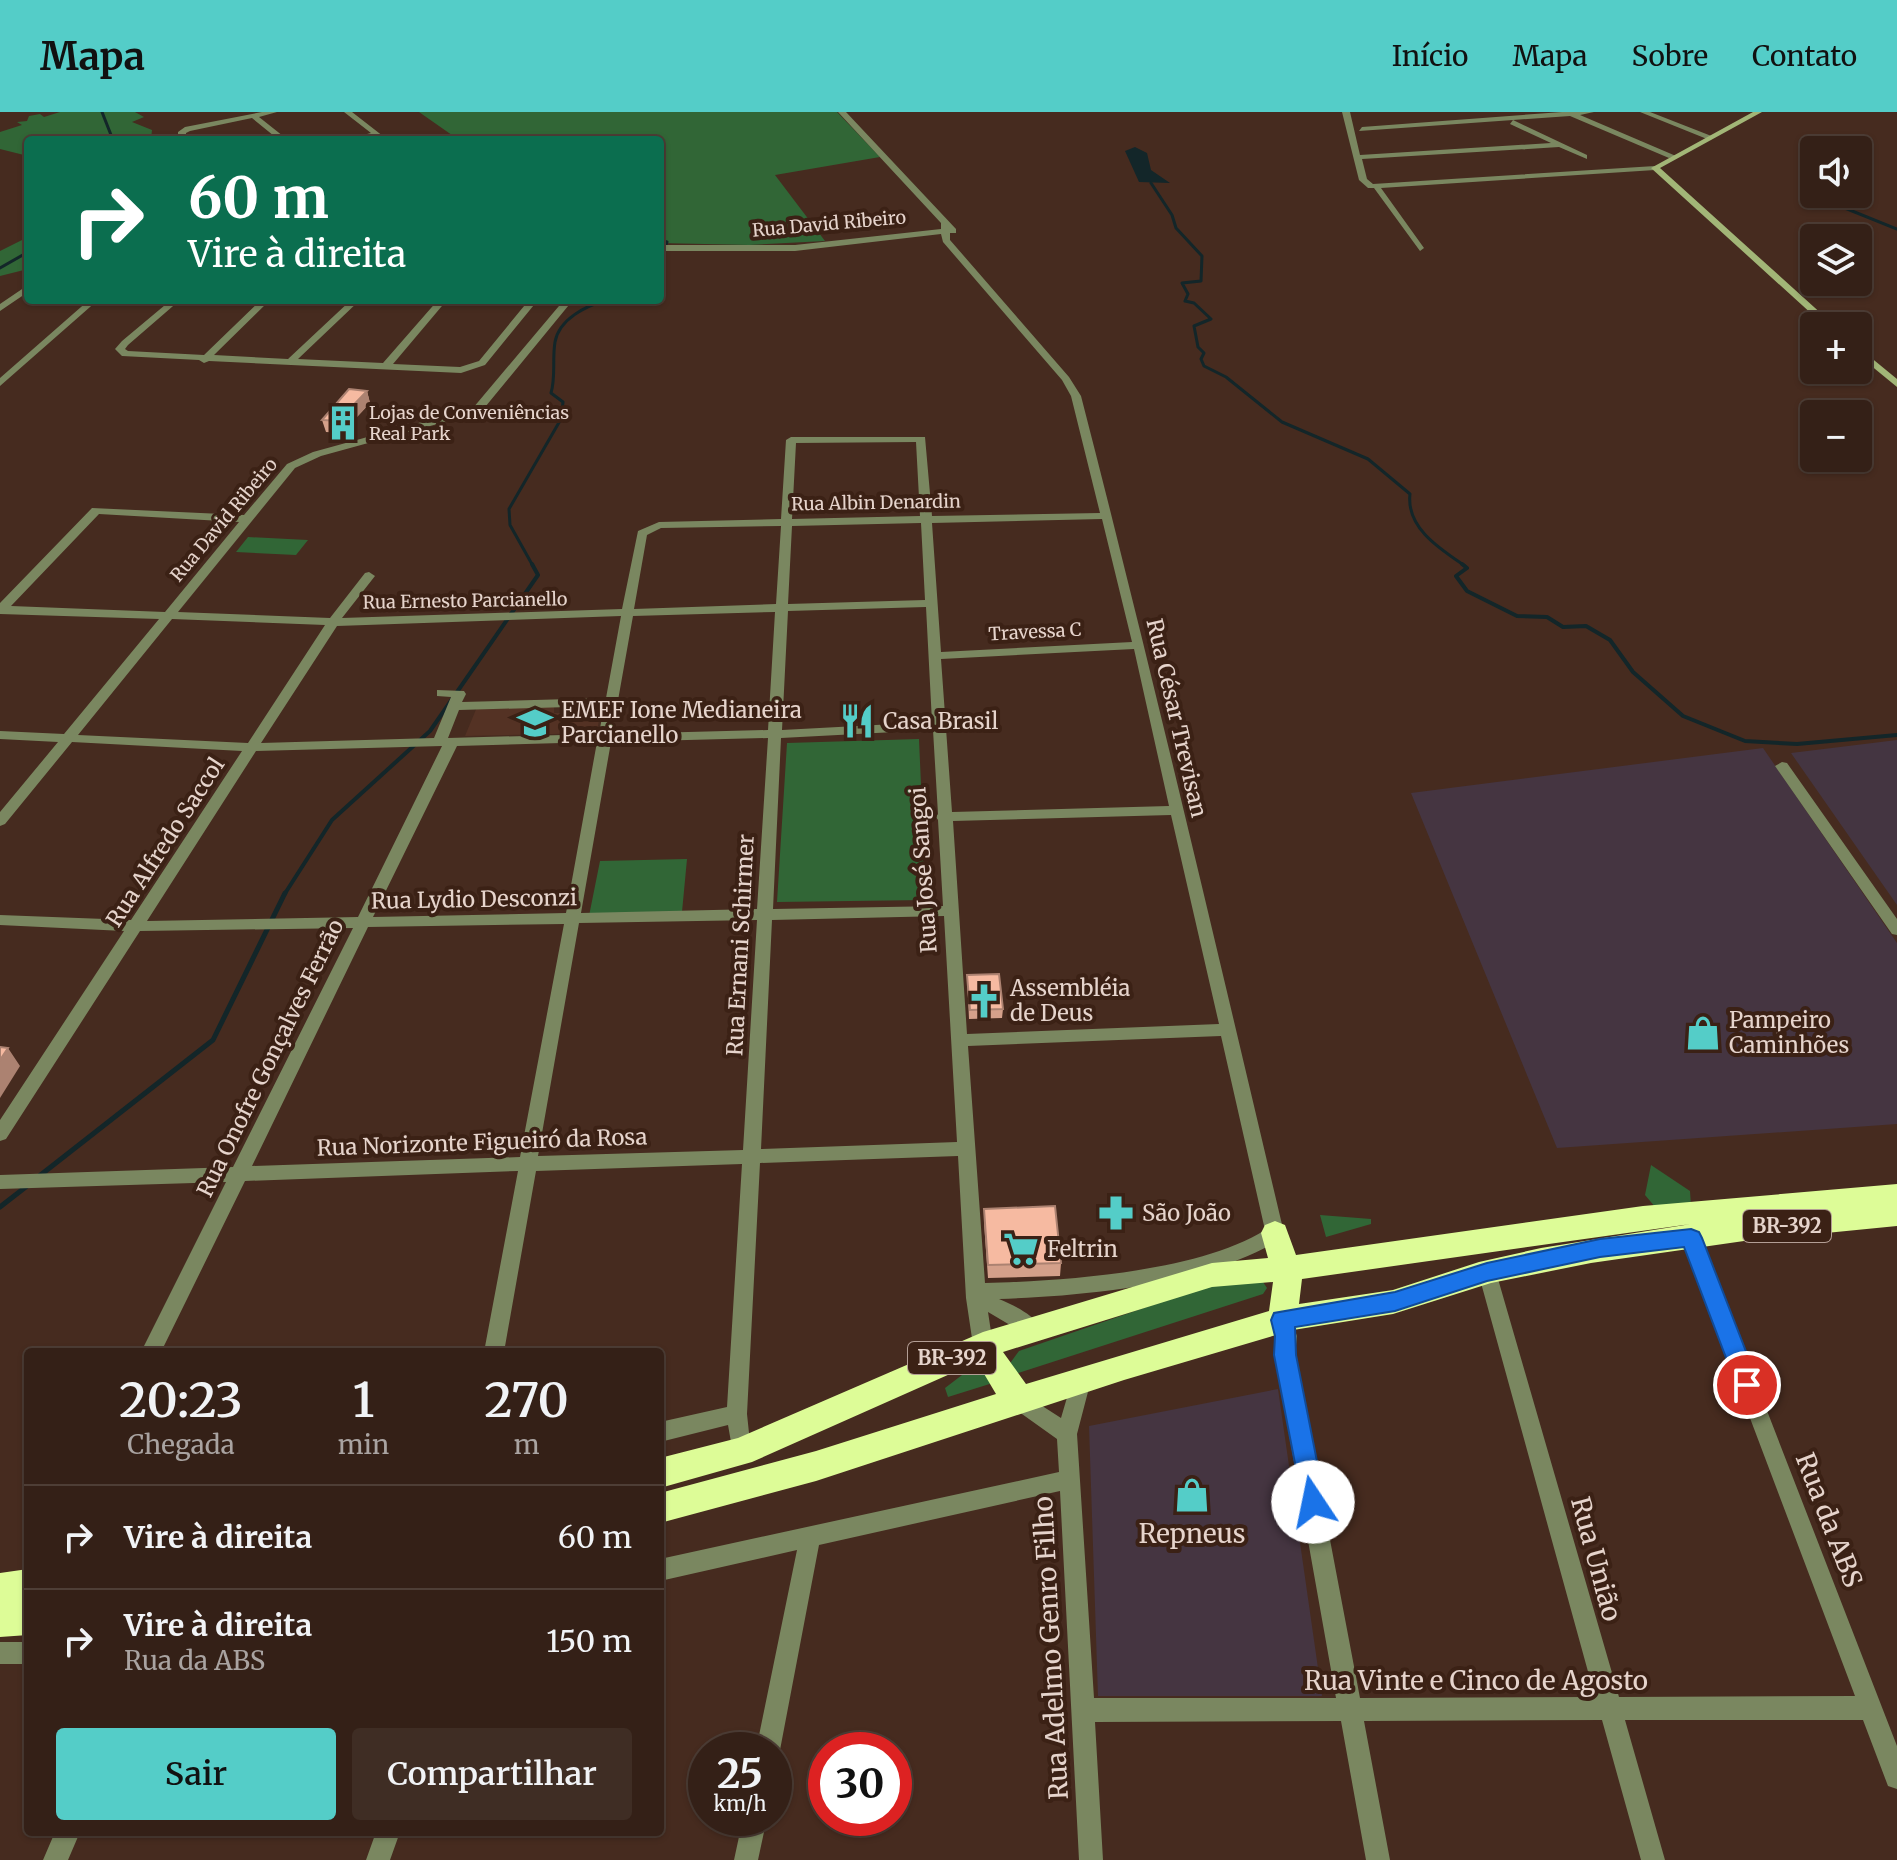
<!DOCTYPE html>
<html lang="pt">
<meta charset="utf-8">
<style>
body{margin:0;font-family:Merriweather,serif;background:#3f2d24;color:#f1f3f6;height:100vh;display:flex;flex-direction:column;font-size:30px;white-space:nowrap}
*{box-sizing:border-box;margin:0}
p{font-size:26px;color:#a9a3a1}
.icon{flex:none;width:44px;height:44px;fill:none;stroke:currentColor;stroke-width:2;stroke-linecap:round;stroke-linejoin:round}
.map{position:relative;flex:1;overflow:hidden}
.side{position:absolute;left:24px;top:1236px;width:640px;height:488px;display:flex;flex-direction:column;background:#342017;border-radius:8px;box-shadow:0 2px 6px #0004,0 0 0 2px #4e3e36}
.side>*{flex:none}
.banner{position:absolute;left:24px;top:24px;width:640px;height:168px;border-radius:8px;box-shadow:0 2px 6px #0004,0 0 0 2px #4e3e36;background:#0b6e4f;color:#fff;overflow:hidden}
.fabs{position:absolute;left:1800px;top:24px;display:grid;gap:16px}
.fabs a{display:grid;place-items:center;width:72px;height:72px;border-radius:8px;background:#342017;box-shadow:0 2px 6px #0004,0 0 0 2px #4e3e36;font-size:40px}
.speed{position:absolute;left:688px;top:1620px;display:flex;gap:16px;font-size:40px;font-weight:700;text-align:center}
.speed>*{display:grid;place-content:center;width:104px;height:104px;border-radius:50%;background:#342017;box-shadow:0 2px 6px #0004,0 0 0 2px #4e3e36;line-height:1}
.speed small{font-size:20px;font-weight:400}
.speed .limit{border:12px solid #d22;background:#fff;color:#111}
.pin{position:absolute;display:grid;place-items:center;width:68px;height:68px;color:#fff;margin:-34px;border:4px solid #fff;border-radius:50%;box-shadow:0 2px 8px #0007}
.me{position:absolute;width:88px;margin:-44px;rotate:349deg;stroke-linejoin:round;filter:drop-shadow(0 0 6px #0008)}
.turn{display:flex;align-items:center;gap:28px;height:168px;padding:0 32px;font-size:36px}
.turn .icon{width:104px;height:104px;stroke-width:2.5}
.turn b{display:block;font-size:56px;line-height:68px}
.eta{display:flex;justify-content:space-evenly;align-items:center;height:136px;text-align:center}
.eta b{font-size:48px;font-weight:600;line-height:56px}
.action{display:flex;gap:16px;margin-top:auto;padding:16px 32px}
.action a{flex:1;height:92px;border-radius:8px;background:#54cdc8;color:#111;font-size:32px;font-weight:600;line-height:92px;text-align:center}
.action a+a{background:#3f2d24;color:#f1f3f6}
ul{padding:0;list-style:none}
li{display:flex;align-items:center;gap:24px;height:104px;padding:0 32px;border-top:2px solid #4e3e36}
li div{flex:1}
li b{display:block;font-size:30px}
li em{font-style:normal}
header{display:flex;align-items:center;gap:48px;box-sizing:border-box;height:112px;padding:0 40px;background:#54cdc8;color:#111}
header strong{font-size:38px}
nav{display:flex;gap:44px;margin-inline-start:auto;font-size:28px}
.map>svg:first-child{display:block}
.commercial{fill:#453541}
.industrial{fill:#443541}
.built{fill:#543224}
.green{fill:#316636}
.water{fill:#132629}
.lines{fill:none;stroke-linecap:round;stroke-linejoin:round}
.stream-far2{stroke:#132629;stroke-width:3}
.stream-far1{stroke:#132629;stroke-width:4}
.stream{stroke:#132629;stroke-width:5}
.street{fill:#7a8760;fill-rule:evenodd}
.secondary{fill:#a2b677;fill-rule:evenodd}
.highway{fill:#ddfc97;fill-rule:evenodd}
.wall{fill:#d4a08a}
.shaded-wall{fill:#ac8271}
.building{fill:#f6baa1;stroke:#ac8271;stroke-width:2}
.route{fill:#1a73e8;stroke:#114b97;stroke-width:2}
.labels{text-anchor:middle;stroke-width:8;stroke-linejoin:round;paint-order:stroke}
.far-street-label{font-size:18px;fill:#e6d4cc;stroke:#3b2115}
.far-poi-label{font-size:18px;fill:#e6d4cc;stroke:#3b2115;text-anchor:start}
.shield{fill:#3b2115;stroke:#b39e95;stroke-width:2}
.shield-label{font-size:20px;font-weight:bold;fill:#e6d4cc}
.poi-label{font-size:22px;fill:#e6d4cc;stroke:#3b2115;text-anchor:start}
.street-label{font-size:22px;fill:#e6d4cc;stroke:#3b2115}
.near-street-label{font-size:26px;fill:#e6d4cc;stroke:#3b2115}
.near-poi-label{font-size:26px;fill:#e6d4cc;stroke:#3b2115}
</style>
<header>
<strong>Mapa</strong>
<nav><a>Início</a><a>Mapa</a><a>Sobre</a><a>Contato</a></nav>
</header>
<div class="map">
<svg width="1897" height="1748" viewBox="0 0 1897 1748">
<rect width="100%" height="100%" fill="#462b1f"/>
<path class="commercial" d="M1763 636 1897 831V1012L1557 1036 1411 681Z
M1278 1277 1322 1584H1098L1089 1314Z"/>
<path class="industrial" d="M1897 628V793L1791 641Z"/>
<path class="built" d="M554 593V601L600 600 597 621 465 624 477 595Z"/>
<path class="green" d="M60 0H135L144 5 132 10 152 18 151 28H28V44L0 37V20L22 13 17 10 27 9 29 4 40 2 44 5Z
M419 0H837L880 45 775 63 825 129 749 133 660 131V28H459Z
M28 125V157L0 164V139Z
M248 425 308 428 296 443 236 440Z
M919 627 926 788 777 790 787 631Z
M687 747 682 800 589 804 600 749Z
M1651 1053 1690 1079 1691 1094 1656 1096 1645 1083Z
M1320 1103 1371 1107V1112L1326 1125Z
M1250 1166 1263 1170 1267 1176 1263 1182 1015 1262 1008 1254 1019 1239 1199 1177Z
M983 1247 996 1270 948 1285 945 1276Z"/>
<path class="water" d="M1135 35 1147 41 1151 58 1170 71 1139 70 1125 39Z"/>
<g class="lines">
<path class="stream-far2" d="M102 0 113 28
M1151 71 1172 103 1176 116 1202 144 1201 169 1182 171 1188 182 1185 189 1194 191 1211 207 1194 214 1198 235 1204 241 1201 247 1204 254 1226 265 1282 310 1368 347 1410 382C1406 416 1440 437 1465 454
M1815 84 1897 117
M660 128 667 130 660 148
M0 156 28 140
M533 454 510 413 509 397 561 307 563 290 551 281C556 264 552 248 555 230 559 207 586 194 606 188"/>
<path class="stream-far1" d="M1462 452 1467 456 1456 464 1467 479 1517 504 1547 505 1563 515 1586 514 1610 528 1633 560 1683 604 1745 629 1797 632 1897 623
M284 783 332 708 430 619 538 463 532 452"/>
<path class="stream" d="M38 1065 213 928 285 781
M0 1095 27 1074"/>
<path class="street" d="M262 0H277L259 5 288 28H279L252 6 190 19 186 21V28H178V20L185 15Z
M344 0H352L388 28H379L375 25 343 28 371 21Z
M838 0H846L956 117V121H950V128L1069 265 1081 284C1153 563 1218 842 1284 1121L1282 1126C1209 1173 1084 1184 999 1187 1015 1194 1033 1202 1042 1217L1039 1223 1032 1226 988 1200 993 1233 990 1239 983 1242 976 1239 973 1233 966 1186 958 1044 760 1051 747 1302 751 1340 748 1347 741 1350 734 1347 728 1313 660 1330V1310L727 1295 742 1052 536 1059 504 1240H484L518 1059 245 1069 161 1240H141L226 1070 0 1077V1063L233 1055 353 816 140 819 6 1027 0 1029V1008L124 819 0 813V803L131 808 242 639 72 630 5 712 0 714V700L58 630 0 627V619L64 622 159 507 0 502V491L92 396 244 403 287 352 313 340 473 296 564 188H573L481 300 321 344 295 356 178 500 330 506 365 461 369 460 375 464 342 506 622 497 638 419 659 410 781 407 786 328 791 325H925L932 404 1100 401 1071 284 1062 268 943 130 941 122 795 139H660V133H795L941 117V111ZM916 330 920 404 792 407 796 331ZM99 402 239 410 165 500 11 494ZM1102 407 1132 530 941 540 932 411ZM921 411 925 488 788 492 792 414ZM781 414 776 492 634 497 647 423 661 416ZM926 495 932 610 782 618 788 499ZM775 500 768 618 612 622 633 504ZM621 504 606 586 462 590 466 582 464 579 437 578V584L451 585 434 626 261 631 337 514ZM172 507 325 513 248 631 78 623ZM1134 537 1169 694 952 700 941 547ZM604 594 599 622 448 626 459 598ZM933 618 938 702 936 705 938 708 943 794 773 797 781 626ZM768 626 757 797 581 801 611 630ZM597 630 566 801 373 805 457 634ZM442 634 358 805 147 809 256 639ZM1171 703 1219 912 967 922 953 709ZM944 804 957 1030 761 1037 772 808ZM757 808 743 1038 538 1044 579 811ZM564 812 520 1045 252 1054 368 815ZM1221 924 1265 1118C1198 1160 1064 1169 985 1171L968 934Z
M1342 0H1350L1360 43 1551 31 1510 12 1513 8 1359 19 1362 15 1562 0H1594L1580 3 1676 44 1669 46 1570 4 1513 8 1587 43V47L1559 35 1362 47 1367 67 1373 72 1655 54 1659 56 1655 58 1381 76 1424 136 1420 139 1374 76H1368L1359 68Z
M1640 0H1650L1714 25 1707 27Z
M28 173V180L0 199V192Z
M89 188H98L0 274V266Z
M171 188H180L128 233 125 237 128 239 204 243 261 188H270L214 243 288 247 351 188H360L298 247 383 251 438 188H447L393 252 460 255 479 249 529 188H538L485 253 461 261 209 249 204 251 199 248 122 244 115 237 122 229Z
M1782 650 1787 651 1897 807V823L1892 822 1775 654Z
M1691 1118 1698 1121 1700 1126 1897 1634V1677L1888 1674 1863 1608H1625L1665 1748H1641L1602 1608 1364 1609 1390 1748H1366L1341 1609 1095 1610 1103 1748H1079L1060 1379 819 1433 780 1638 774 1647V1638H756L797 1438 660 1469V1447L1059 1360 1057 1327 1015 1297 1012 1290 1015 1283 1022 1281 1061 1306 1073 1265 1086 1258 1093 1261 1096 1267 1089 1276 1077 1322 1094 1586H1336L1275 1243 1277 1224 1272 1208 1275 1202 1282 1200 1289 1202 1297 1224 1295 1243 1360 1586 1595 1585 1478 1160 1480 1154 1487 1152 1494 1154 1496 1160 1619 1585 1855 1584 1682 1126 1684 1121Z
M0 1530H28V1552H0Z
M743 1706H767L758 1748H734Z
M55 1720H80L68 1748H43Z
M376 1720H400L390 1748H366Z"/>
<path class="secondary" d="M1753 0H1762L1660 56 1835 214H1825L1651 56Z
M1858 235 1897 267V275L1858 243Z"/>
<path class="highway" d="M1897 1072V1114L1744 1129 1591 1151 1491 1171 1393 1202 1293 1218 1124 1268 816 1369 660 1411V1381L816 1339 996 1282 977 1250 752 1350 660 1376V1346L738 1326 983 1220 1212 1151 1268 1146 1261 1121 1265 1113 1275 1109 1285 1113 1296 1143 1643 1094ZM1691 1112 1541 1136 1479 1150 1393 1178 1299 1192 1302 1167ZM1273 1170 1269 1199 1026 1272 1003 1240 1212 1175Z
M28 1457V1523L0 1525V1461Z"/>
</g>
<path class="wall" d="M367 279 370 291 342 321 326 320 322 308Z
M967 863 1003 897 1002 906 969 907Z
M984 1097 1061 1151 1060 1164 988 1166 984 1110Z"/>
<path class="shaded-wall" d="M367 279 370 291 342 321 338 309Z
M8 936 20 954 0 986V948Z"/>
<path class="building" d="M349 277 367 279 338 309 322 308Z
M999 862 1003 897 970 898 967 863Z
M0 935 8 936 0 948Z
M1055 1094 1061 1151 988 1153 984 1097Z"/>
<path class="route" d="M1691 1117 1699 1120 1702 1126 1759 1273 1755 1280 1747 1283 1739 1280 1684 1135 1600 1145 1487 1169 1395 1199 1295 1215 1296 1243 1325 1390 1321 1398 1313 1402 1304 1398 1274 1243 1275 1224 1271 1208 1274 1201 1395 1180 1487 1151 1600 1127Z"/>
<defs>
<g id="building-bare" transform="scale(2.76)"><path d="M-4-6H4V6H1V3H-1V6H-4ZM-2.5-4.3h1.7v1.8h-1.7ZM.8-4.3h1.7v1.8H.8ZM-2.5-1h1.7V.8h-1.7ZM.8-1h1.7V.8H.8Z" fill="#54cdc8" stroke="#3b2115" stroke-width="2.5" paint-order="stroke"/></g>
<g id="restaurant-bare" transform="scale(2.76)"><path d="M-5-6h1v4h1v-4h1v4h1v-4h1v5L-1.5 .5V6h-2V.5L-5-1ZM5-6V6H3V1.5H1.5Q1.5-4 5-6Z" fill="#54cdc8" stroke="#3b2115" stroke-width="2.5" paint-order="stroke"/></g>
<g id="school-bare" transform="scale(2.76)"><path d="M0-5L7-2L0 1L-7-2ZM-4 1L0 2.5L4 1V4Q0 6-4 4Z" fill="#54cdc8" stroke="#3b2115" stroke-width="2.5" paint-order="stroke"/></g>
<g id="church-bare" transform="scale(2.76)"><path d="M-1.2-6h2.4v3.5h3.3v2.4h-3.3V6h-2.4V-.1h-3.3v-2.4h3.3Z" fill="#54cdc8" stroke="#3b2115" stroke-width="2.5" paint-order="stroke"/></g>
<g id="shop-bare" transform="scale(2.76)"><path d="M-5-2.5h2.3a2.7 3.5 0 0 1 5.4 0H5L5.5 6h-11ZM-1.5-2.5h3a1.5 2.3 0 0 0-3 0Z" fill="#54cdc8" stroke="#3b2115" stroke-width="2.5" paint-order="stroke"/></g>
<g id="pharmacy-bare" transform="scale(2.76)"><path d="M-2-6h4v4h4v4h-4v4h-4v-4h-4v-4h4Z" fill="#54cdc8" stroke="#3b2115" stroke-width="2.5" paint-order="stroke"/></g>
<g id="supermarket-bare" transform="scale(2.76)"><path d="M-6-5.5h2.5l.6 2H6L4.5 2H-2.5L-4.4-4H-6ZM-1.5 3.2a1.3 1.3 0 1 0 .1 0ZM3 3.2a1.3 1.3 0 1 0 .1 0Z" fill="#54cdc8" stroke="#3b2115" stroke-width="2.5" paint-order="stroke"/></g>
</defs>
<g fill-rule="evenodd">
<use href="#building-bare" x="343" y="311"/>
<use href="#restaurant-bare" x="857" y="609"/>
<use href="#school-bare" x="535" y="611"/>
<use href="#church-bare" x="984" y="889"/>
<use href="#shop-bare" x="1703" y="921"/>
<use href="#pharmacy-bare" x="1116" y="1101"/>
<use href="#supermarket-bare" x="1021" y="1137"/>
<use href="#shop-bare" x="1192" y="1383"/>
</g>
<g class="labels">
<g class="far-street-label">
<text transform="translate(829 112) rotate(-5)" y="6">Rua David Ribeiro</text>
<text transform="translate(876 391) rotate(-1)" y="6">Rua Albin Denardin</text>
<text transform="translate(224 408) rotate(-50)" y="6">Rua David Ribeiro</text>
<text transform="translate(465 489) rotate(-1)" y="6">Rua Ernesto Parcianello</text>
<text transform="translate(1035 520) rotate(-3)" y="6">Travessa C</text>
</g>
<g class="far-poi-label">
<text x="369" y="307">Lojas de Conveniências<tspan x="369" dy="21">Real Park</tspan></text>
</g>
<g class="shield">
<rect x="1743" y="1098" width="88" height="32" rx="6"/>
<rect x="908" y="1230" width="88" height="32" rx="6"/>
</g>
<g class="shield-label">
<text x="1787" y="1121">BR-392</text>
<text x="952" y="1253">BR-392</text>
</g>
<g class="poi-label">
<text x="561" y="606">EMEF Ione Medianeira<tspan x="561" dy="25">Parcianello</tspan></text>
<text x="883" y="617">Casa Brasil</text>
<text x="1010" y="884">Assembléia<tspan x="1010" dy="25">de Deus</tspan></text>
<text x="1729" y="916">Pampeiro<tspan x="1729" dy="25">Caminhões</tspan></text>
<text x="1142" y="1109">São João</text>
<text x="1047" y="1145">Feltrin</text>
</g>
<g class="street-label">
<text transform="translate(1177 606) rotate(77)" y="8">Rua César Trevisan</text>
<text transform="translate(165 730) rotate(-57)" y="8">Rua Alfredo Saccol</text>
<text transform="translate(923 758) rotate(-94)" y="8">Rua José Sangoi</text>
<text transform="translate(474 787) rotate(-1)" y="8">Rua Lydio Desconzi</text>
<text transform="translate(740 833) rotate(-87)" y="8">Rua Ernani Schirmer</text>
<text transform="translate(270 946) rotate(-64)" y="8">Rua Onofre Gonçalves Ferrão</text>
<text transform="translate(482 1030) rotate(-2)" y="8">Rua Norizonte Figueiró da Rosa</text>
</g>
<g class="near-street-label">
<text transform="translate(1829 1408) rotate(69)" y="9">Rua da ABS</text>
<text transform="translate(1596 1447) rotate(75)" y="9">Rua União</text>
<text transform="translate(1051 1536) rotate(-93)" y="9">Rua Adelmo Genro Filho</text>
<text x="1476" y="1578">Rua Vinte e Cinco de Agosto</text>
</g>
<g class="near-poi-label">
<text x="1192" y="1431">Repneus</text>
</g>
</g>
</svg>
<div class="fabs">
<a><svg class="icon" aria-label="sound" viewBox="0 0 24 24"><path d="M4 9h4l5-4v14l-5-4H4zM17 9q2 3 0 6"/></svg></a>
<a><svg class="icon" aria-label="layers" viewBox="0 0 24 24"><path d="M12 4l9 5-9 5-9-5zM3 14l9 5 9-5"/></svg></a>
<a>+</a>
<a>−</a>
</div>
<div class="speed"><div>25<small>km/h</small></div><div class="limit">30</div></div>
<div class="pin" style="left:1747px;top:1273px;background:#d93025"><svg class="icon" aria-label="arrive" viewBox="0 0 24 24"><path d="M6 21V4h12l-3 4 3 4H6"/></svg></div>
<svg class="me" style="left:1313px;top:1390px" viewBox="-20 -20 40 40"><circle r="19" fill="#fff"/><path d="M0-13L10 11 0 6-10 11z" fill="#1a73e8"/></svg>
<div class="banner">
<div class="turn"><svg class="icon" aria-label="right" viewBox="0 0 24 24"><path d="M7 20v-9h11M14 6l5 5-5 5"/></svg><div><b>60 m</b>Vire à direita</div></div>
</div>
<section class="side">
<div class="eta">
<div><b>20:23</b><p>Chegada</p></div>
<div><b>1</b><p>min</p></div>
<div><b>270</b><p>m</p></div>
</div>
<ul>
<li><svg class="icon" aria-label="right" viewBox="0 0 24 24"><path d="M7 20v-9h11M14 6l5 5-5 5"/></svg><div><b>Vire à direita</b></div><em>60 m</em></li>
<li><svg class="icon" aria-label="right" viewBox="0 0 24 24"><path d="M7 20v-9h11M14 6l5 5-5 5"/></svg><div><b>Vire à direita</b><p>Rua da ABS</p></div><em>150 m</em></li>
</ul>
<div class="action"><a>Sair</a><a>Compartilhar</a></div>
</section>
</div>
